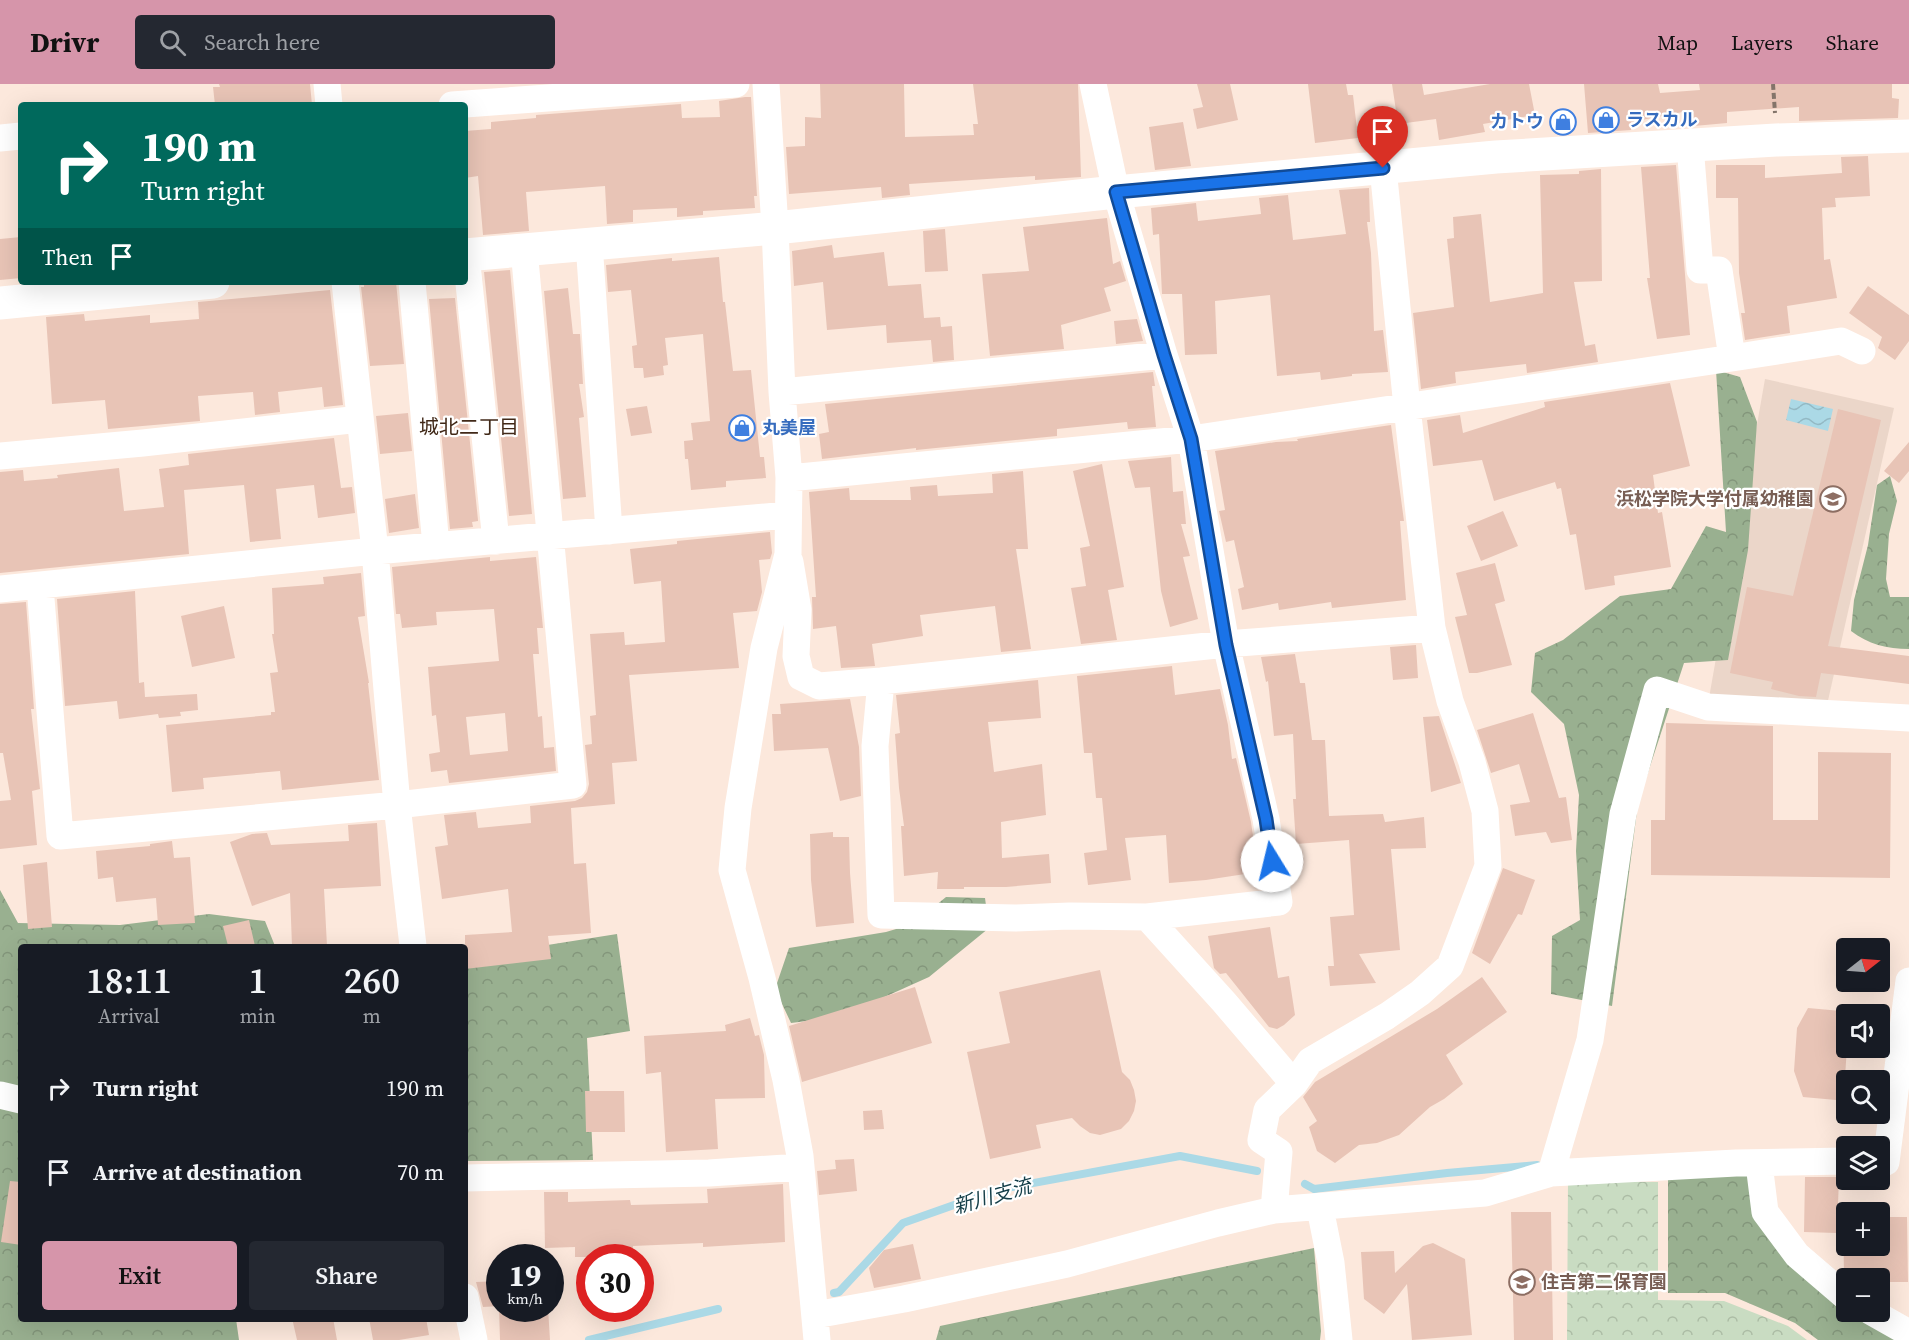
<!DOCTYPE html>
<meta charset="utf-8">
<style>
body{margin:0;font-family:"Source Serif 4","Noto Sans JP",serif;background:#242831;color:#f1f3f6;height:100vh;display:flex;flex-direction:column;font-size:22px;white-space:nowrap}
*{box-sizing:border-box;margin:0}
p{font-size:20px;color:#9ea1a6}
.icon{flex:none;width:33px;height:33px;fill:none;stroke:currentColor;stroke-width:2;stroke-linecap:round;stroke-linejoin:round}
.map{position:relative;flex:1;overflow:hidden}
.details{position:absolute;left:18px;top:860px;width:450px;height:378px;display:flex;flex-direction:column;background:#171b24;border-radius:6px;box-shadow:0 6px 24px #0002}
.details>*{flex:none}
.hud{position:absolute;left:18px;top:18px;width:450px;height:183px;border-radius:6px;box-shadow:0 6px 24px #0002;background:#00695c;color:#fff;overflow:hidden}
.needle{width:39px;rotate:73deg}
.tools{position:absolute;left:1836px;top:854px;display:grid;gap:12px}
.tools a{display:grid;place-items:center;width:54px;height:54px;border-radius:6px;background:#171b24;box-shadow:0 6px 24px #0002;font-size:30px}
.speed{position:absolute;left:486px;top:1160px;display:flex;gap:12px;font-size:30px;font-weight:700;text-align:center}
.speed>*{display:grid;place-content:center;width:78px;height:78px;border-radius:50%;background:#171b24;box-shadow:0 6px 24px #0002;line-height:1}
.speed small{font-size:15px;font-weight:400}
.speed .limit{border:9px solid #d22;background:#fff;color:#111}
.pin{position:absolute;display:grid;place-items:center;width:51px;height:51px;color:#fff;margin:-62px -26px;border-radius:50% 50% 50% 0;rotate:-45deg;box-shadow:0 0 6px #0007}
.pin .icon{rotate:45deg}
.me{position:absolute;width:66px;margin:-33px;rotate:351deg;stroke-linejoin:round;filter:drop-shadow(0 0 4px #0008)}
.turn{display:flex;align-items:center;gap:21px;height:126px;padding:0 24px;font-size:27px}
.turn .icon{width:78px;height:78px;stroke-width:2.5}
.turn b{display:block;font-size:42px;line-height:51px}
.then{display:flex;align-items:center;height:57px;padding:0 24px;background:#0003;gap:12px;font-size:22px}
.eta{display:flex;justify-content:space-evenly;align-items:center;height:102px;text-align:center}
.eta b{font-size:36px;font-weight:600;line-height:42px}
.action{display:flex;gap:12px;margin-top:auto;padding:12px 24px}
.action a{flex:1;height:69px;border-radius:6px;background:#d695aa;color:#111;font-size:24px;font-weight:600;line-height:69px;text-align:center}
.action a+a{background:#242831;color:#f1f3f6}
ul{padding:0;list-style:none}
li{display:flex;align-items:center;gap:18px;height:84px;padding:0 24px}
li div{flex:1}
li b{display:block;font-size:22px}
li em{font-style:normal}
header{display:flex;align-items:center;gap:36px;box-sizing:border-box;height:84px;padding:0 30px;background:#d695aa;color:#111}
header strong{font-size:28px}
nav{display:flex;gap:33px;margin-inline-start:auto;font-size:21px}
.search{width:420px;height:54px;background:#242831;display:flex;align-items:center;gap:15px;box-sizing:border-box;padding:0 21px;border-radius:6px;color:#9ea1a6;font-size:22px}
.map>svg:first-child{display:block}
.education{fill:#ebd6c9}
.forest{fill:url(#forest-crowns)}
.park{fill:url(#park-crowns)}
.water{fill:url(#water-waves)}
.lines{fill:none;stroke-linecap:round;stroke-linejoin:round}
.stream{stroke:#abd9e6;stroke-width:8}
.building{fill:#e8c4b6;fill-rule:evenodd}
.path{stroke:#83746a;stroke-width:4;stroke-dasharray:6 3;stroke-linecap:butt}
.minor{stroke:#fff;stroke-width:27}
.tertiary{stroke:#fff;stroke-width:33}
.route-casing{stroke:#114b97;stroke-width:15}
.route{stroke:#1a73e8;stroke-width:10}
.labels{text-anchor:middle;stroke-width:4.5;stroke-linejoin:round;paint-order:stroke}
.shop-label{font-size:18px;font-weight:bold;fill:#366cbe;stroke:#fff;text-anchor:start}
.education-label{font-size:18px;font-weight:bold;fill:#785e54;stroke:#fff;text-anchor:end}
.neighbourhood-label{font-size:20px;fill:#412918;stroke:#fff}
.water-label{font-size:20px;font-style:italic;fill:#16404a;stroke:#fff}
</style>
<header>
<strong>Drivr</strong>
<div class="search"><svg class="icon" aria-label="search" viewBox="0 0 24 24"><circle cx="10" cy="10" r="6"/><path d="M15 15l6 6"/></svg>Search here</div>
<nav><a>Map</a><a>Layers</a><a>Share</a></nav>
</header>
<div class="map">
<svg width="1909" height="1256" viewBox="0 0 1909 1256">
<defs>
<pattern id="forest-crowns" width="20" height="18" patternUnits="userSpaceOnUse" patternTransform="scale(1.5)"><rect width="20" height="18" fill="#99b090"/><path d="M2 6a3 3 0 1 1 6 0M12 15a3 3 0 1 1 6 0" fill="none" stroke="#83967b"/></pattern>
<pattern id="park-crowns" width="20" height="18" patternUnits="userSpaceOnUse" patternTransform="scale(1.5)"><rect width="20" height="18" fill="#c9dcc2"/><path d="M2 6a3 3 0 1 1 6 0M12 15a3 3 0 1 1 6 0" fill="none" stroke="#acbca5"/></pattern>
<pattern id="water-waves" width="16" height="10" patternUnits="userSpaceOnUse" patternTransform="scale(1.5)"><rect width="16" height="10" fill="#abd9e6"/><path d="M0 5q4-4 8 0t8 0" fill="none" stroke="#93b9c4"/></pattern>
</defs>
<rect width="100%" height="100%" fill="#fce8dc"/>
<path class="education" d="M1765 295 1894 324 1827 621 1709 614Z"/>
<path class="forest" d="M1716 286 1740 293 1757 338 1748 466 1728 576 1684 579 1638 719 1612 922 1551 910 1552 852 1580 836 1576 767 1579 711 1564 640 1531 608 1535 569 1563 556 1620 512 1671 505 1706 442 1726 448Z
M1890 392 1897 417 1889 450 1886 495 1890 513H1909V565C1887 565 1868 560 1851 547L1854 516 1868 461 1877 401Z
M0 806 18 839 120 841 209 830 265 837 275 862H21V1234L236 1235 239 1256H0Z
M946 813 985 814 989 844 929 893 840 933 791 939 775 905 789 864 886 848 913 840Z
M617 850 630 947 587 954 593 1076 465 1077V874Z
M1748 1090 1846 1224V1227H1851L1909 1256H1818L1795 1239 1725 1209H1668V1092Z
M1314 1164 1321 1247 1320 1256H936L940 1242Z"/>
<path class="park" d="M1568 1097 1658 1098V1216L1724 1217 1788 1242 1807 1256H1567Z"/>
<path class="water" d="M1791 315 1833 325 1828 347 1786 336Z"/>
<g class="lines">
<path class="stream" d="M1305 1100 1314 1105 1447 1089 1537 1081
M834 1209 839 1208 903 1139 971 1115 1012 1103 1180 1072 1257 1087
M589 1256 718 1225"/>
</g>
<path class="building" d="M219 0H310L312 21H215L213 3H220Z
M820 0H904L905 53 974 51 973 40H978L973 0H1078L1081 93 1035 96V92L909 100 910 111 882 114 881 103 789 110 786 63 805 62V33L821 34Z
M1197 0H1230L1238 36 1197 45 1193 25 1203 23Z
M1308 0H1346L1348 11H1353L1358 54 1315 59Z
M1392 0H1422L1424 11 1490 0H1529L1535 31 1483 40 1485 48 1439 56 1436 35 1398 40Z
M1584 0H1658L1660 9 1700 6 1699 0H1892V14L1899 15 1898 34 1799 37V23L1727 28V39L1694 42 1693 26 1631 38V46L1588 49Z
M745 13H751L757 112H754L755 124 703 127V131L677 133V124L633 126V138L607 140 605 102 526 108 529 147 483 151 478 92 465 94V47L491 45V38L536 34V31L681 20 682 34 720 33 719 17Z
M1183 38 1191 82 1155 86 1149 43Z
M1868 72 1870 112 1835 114 1836 123 1822 124 1824 176 1830 175 1837 214 1787 222 1790 249 1745 256 1741 229H1745L1739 189 1738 114H1716V81H1765V94L1842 89 1841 73Z
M1676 81 1690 251 1657 255 1647 194H1650L1641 83Z
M1601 85 1602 197 1574 198 1585 262 1595 260 1598 278 1527 289 1526 280 1455 288 1456 299 1421 305 1413 229 1454 223 1447 155 1454 154 1453 133 1481 130 1490 218 1543 209 1540 91 1579 90V87Z
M1369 104 1370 138H1367L1371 169 1374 247 1383 246 1388 288 1352 290V292L1321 296 1320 288 1277 292 1270 211 1215 217 1217 270 1185 271 1182 210H1162L1159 150 1153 151 1151 124 1196 119 1198 137 1261 130 1259 114 1288 111 1293 156 1346 150 1339 106Z
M1107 134 1113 180 1120 177 1126 197 1104 204 1111 227 1061 241 1064 265 990 272 982 190 1029 187 1023 143Z
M945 145 948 187 925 188 923 147Z
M21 153V194L0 196V155Z
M832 161 834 174 884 168 888 202 921 200 924 234 940 233 941 243 952 242 954 276 933 278 931 256 887 259 886 241 827 246 823 198 794 202 792 167Z
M719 173 723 218H725L733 287 751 286 760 373H764L766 394 726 397V403L691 406 688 375H685L684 357 693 356 691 339 710 337 703 250 665 254 668 281 663 282 664 291 644 294 643 284H634L632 262 637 261 631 206 608 208 606 181 672 174V177Z
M510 186 532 430 509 432 484 188Z
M364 198H396L404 280 370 282 361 203H364Z
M1868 202 1909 231V257L1895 276 1878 264 1882 253 1849 229Z
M568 204 573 250H580L583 300H579L584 333 579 334 586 413 563 415 544 207Z
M330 206 343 321 324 323 322 303 278 308 280 328 255 331 253 308 198 312 200 337 108 345 105 316 52 320 46 233 84 230 85 237 150 231V239L199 235 198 218Z
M455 214 478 436V437L472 438 473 443 450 445 429 215Z
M1137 235 1143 257 1116 260 1114 237Z
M1153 288 1155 302H1152L1156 343 1128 345 1127 338 1057 345V352L916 366V364L822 375 819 350 829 348 825 320Z
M1670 299 1690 382 1653 391 1658 429 1662 428 1671 483 1614 492 1615 501 1585 506 1576 450 1570 451 1561 404 1557 405 1555 398 1494 417 1482 376 1433 382 1427 336 1460 331 1463 349 1545 323 1544 318Z
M647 322 652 349 631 352 626 325Z
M1838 325 1881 336 1828 562 1909 572V600L1821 589 1816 613 1799 612 1771 605 1773 598 1730 589 1747 503 1793 512Z
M408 329 412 367 380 370 376 332Z
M1391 341 1404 437H1400L1406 516 1332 524 1331 518 1279 526 1278 519 1242 526 1238 505 1244 503 1234 456 1226 458 1219 427 1225 426 1215 367 1276 358 1298 357 1297 355Z
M334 354 341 404 352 403 355 429 318 434 314 401 276 405 281 455 250 458 244 401 184 406 189 470 0 489V388L23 386 24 397 58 394 57 391 119 384 124 427 164 423 159 385 189 381 188 370Z
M1909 358V387L1899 399 1884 387Z
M1171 373 1173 408 1183 407 1186 440H1181L1190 472 1183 473 1198 535 1170 543 1161 507 1150 403 1135 404 1128 377Z
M1102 380 1124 503 1108 506 1117 556 1081 560 1071 504 1086 502 1080 464 1090 462 1073 387Z
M1023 387 1028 465H1016L1031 565 1001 568 995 522 920 531 923 552 872 560 875 582 841 584 836 542 813 545 812 513H816L809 408 849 404 850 416H911L910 403 937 401 938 412 993 409 992 390Z
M415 410 419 444 389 449 385 415Z
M1503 427 1518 462 1481 477 1467 442Z
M770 448 772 469 770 475 759 476 762 508 757 527 733 529 739 584 629 591 637 677 612 679 615 720 571 724 574 780 586 779 591 849 548 852 551 875 465 885V851L512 848 508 805 442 815 435 763 448 761 444 731 476 728 478 744 531 739 530 722 575 717 582 714 587 708 589 700 585 661 592 660 590 632 596 631 590 550 624 548 625 561 665 558 661 497 634 500 630 465 677 460V457Z
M490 473V477L536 473 543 544H537L539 570H533L538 633 542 632 544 664 554 663 556 687 449 699 447 686 431 688 429 670 440 668 436 631 432 632 428 583 499 577 494 525 436 528 437 541 402 544 400 530H396L392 483ZM505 629 508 667 470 671 466 633Z
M1495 479 1505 517 1495 520 1512 581 1477 589H1469L1455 533 1467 531 1456 489Z
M361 489 365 532 358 533 369 599H368L379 696 282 706 280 687 203 694 204 705 172 708 166 641 271 631V628H275L270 589 278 588 272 550H274L272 504 324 500 323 493Z
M135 507 139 599 144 598 145 613 197 610 198 626 180 628 181 632 159 634 158 630 119 635 117 617 65 622 57 515Z
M26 518 34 625H31L40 705 32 707 37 761 0 765V717L11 716 3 669H0V520Z
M224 522 235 574 192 583 181 532Z
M1416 561 1418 594 1393 596 1390 563Z
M1295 570 1300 599H1305L1312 656H1325L1329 732 1383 730 1385 738 1424 733 1426 764 1391 765 1400 866 1359 870 1376 899 1330 902 1328 882H1334L1330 833 1354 831 1349 756 1296 760 1293 715H1296L1293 650 1274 652 1268 597 1266 598 1261 573Z
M1172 582 1175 611 1220 605 1228 641 1232 675 1236 674 1251 738 1258 788 1206 796 1169 799 1166 751 1125 754 1131 796 1088 801 1084 769 1107 766 1102 714H1096L1092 669H1084L1077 592Z
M1038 596 1041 634 988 638 994 688 1042 680 1046 731 1001 738 1002 774 1049 770 1051 799 1006 803H964V805H937L938 788 904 792 901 742H904L899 704 895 650 900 649 896 611Z
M850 615 859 663 861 712 840 717 828 664 774 667 772 630H781L780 620Z
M1533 629 1559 714 1566 713 1572 756 1551 759 1546 748 1515 752 1510 721 1530 718 1519 680 1491 689 1477 646Z
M1439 632 1461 699 1431 708 1423 633Z
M1666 639 1773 642V736H1818V668L1891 669 1890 794 1651 791V736H1665Z
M377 739 381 802 324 805 327 862H292L290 809 252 822 230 758 252 750 267 749 271 761 349 757 348 741Z
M833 748V753H849L850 789 854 839 816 843 811 796 810 750Z
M172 757 174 774 190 773 195 839 158 841 156 814 116 818 113 793 98 795 96 767 150 762V760Z
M47 778 52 843 28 845 23 781Z
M1503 784 1535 796 1522 831 1518 830 1490 880 1472 869Z
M249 836 255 862H228L223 842Z
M1270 843 1278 894 1289 892 1295 931 1284 941 1277 945 1269 943 1226 889 1220 890 1214 884 1208 852Z
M1100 886 1122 988 1130 996 1134 1006 1136 1017 1134 1027 1129 1037 1121 1045 1100 1051 1090 1049 1080 1042 1072 1034 1036 1041 1041 1064 990 1075 967 968 1010 959 999 908Z
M1482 893 1507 928 1446 971 1463 1000 1444 1015 1430 1023 1399 1051 1377 1059 1359 1061 1335 1079 1317 1067 1309 1043 1317 1037 1303 1013 1315 998 1437 925Z
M915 903 932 959 802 998 789 942Z
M1808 924 1841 927 1846 946 1847 963 1845 993 1836 1016 1803 1013 1794 987 1797 944Z
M750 934 755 952 759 951 764 971 765 1014 715 1015 718 1065 666 1068 661 988 646 990 644 952 726 947 725 941Z
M585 1007H624L625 1048H586Z
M882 1026 884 1045 864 1046 863 1027Z
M854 1075 857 1107 819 1111 817 1087 836 1085 835 1076Z
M1805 1093H1839L1837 1149 1804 1148Z
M10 1097 21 1098V1161L1 1158Z
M783 1100 785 1158 703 1163V1159L633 1162V1173H575V1163L545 1164 544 1108H568V1118L630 1116 631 1121 708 1119 707 1105Z
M1511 1128H1551L1553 1256H1514Z
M1843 1133H1846V1161H1880V1133H1907L1908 1198H1880V1194H1848L1844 1190Z
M1433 1159 1465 1175 1472 1251 1412 1256 1407 1200 1384 1230 1364 1215 1361 1168 1394 1167 1395 1189 1423 1162Z
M913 1160 921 1195 874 1204 869 1184 884 1166Z
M500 1197V1222L483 1223 476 1198Z
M499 1224H548L550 1256H500Z
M292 1234H333L337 1256H297Z
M369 1234H426L429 1251 399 1256H373Z"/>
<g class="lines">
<path class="path" d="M1773 0 1775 29"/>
<path class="minor" d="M327 0 329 21
M766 0 775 144 782 308 789 394 788 470 764 564 738 724 732 786 762 894 786 996 800 1072 817 1256
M1093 0 1116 108 1164 271 1191 355 1226 560 1266 735 1279 818 1147 833 1224 918 1294 1000
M452 21 736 0
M0 54 21 52
M1690 61 1700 186H1719L1732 274 1841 257 1862 267
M589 159 609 447
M466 171 496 457
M345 198 375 467 397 721 413 862
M412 198 436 462
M782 308 1164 271
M0 372 143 359 360 335
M789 394 1191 355 1732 274
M790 478 798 526 796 572 801 593 819 602 881 597 1226 560 1432 544
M40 502 60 752 397 721 573 701 524 165
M0 505 375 467 788 431
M881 597 875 662 881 831 1015 834 1070 832 1147 833
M0 1011 21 1016
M1886 1078 1909 897
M1759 1080 1765 1128 1797 1171 1846 1213
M1551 1089 1590 956 1623 730 1657 606 1708 623 1909 634
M465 1094 709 1089 800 1083
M1320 1124 1331 1179 1339 1256
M1274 1126 1279 1068 1261 1056 1267 1026 1294 1000 1310 977 1387 932 1420 909 1450 882 1488 782 1485 727 1472 678 1450 617 1432 544 1407 323 1383 84
M465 1213 474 1256
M1870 1227 1909 1249
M815 1231 904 1215 1067 1180 1218 1139 1274 1126 1485 1109 1551 1089 1736 1079 1846 1077"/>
<path class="tertiary" d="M465 171 775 144 1116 108 1496 73 1776 56 1909 52
M0 219 213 198"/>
</g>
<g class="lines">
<g class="route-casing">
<path id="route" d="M1272 777 1266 735 1226 561 1191 355 1164 271 1116 108 1383 84"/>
</g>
<use href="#route" class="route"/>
</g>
<defs>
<g id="shop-ring" transform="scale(1.35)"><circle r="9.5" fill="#fff" stroke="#3f7fe0" stroke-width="1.5"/><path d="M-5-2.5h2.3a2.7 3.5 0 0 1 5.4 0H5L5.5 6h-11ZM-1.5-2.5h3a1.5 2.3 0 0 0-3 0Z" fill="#3f7fe0"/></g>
<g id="school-ring" transform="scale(1.35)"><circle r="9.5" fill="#fff" stroke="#8d6e63" stroke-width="1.5"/><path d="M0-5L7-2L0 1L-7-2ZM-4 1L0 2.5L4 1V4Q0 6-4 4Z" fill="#8d6e63"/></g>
</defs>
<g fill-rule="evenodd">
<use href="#shop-ring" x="1606" y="36"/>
<use href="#shop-ring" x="1563" y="38"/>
<use href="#shop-ring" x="742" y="344"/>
<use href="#school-ring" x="1833" y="415"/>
<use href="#school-ring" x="1522" y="1198"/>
</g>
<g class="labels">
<g class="shop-label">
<text x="1626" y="42">ラスカル</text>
<text x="1544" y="44" text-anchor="end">カトウ</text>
<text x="762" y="350">丸美屋</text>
</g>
<g class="education-label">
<text x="1814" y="421">浜松学院大学付属幼稚園</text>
<text x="1541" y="1204" text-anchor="start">住吉第二保育園</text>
</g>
<g class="neighbourhood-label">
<text x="469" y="350">城北二丁目</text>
</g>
<g class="water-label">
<text transform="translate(992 1112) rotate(-16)" y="7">新川支流</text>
</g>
</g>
</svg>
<div class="tools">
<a><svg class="needle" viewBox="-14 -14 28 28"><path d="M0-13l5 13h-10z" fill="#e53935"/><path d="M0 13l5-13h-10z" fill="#9ea1a6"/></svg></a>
<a><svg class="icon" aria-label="sound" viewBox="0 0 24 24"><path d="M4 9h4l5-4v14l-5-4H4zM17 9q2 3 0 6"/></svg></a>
<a><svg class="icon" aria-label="search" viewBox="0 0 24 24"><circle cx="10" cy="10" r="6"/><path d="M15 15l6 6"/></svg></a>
<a><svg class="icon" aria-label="layers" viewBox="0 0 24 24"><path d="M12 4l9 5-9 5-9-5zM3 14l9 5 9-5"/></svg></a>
<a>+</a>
<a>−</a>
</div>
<div class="speed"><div>19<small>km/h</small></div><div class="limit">30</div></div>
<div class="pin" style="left:1383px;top:84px;background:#d93025"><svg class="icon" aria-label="arrive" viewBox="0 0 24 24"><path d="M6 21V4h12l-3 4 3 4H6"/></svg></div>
<svg class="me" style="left:1272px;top:777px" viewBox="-20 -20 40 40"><circle r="19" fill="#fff"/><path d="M0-13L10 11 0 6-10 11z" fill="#1a73e8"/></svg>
<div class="hud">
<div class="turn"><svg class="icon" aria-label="right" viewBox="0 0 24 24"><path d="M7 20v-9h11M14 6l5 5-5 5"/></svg><div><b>190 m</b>Turn right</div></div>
<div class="then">Then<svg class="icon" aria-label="arrive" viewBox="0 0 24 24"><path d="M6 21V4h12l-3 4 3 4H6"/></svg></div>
</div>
<section class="details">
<div class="eta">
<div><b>18:11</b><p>Arrival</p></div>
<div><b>1</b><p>min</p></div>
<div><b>260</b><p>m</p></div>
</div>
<ul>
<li><svg class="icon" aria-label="right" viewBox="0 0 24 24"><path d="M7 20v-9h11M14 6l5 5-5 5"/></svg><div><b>Turn right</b></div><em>190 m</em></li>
<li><svg class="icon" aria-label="arrive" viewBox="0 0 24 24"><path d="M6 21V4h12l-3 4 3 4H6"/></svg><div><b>Arrive at destination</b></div><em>70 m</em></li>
</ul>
<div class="action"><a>Exit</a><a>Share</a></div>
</section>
</div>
